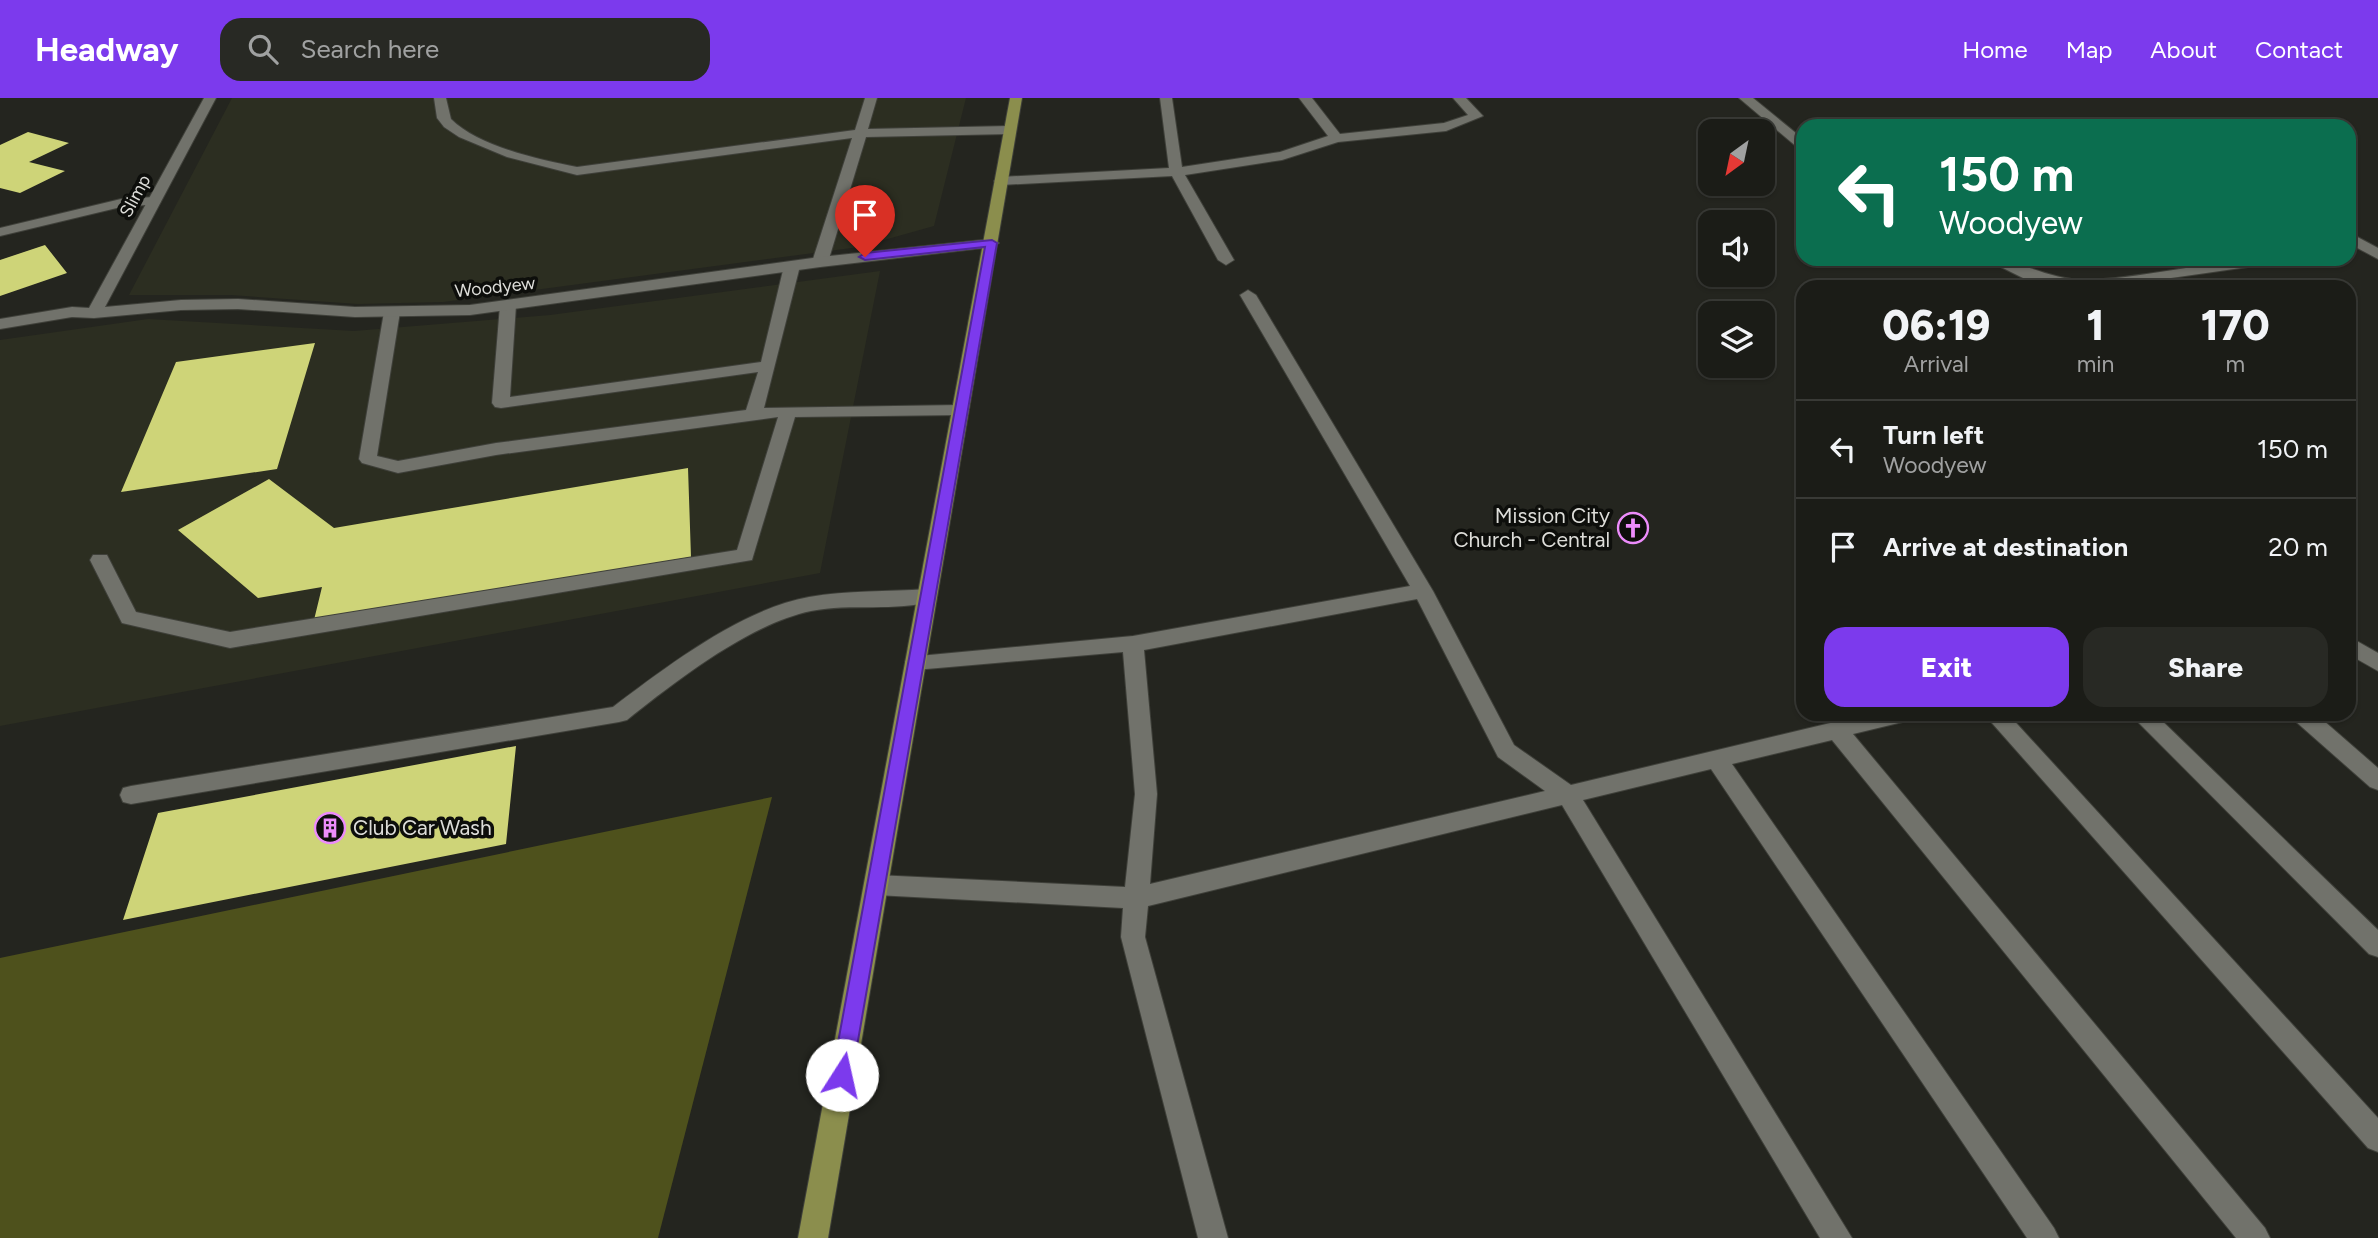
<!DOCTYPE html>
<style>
body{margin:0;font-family:Figtree,sans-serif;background:#282924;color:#f1f3f6;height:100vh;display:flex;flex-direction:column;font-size:26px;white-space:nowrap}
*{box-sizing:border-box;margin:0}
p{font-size:23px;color:#a0a1a1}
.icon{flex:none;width:38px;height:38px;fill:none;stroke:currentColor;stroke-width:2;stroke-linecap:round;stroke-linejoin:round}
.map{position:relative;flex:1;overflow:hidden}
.drawer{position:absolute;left:1796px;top:182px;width:560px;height:441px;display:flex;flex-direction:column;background:#1b1c17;border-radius:21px;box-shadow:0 2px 5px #0004,0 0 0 2px #393a36}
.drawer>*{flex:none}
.guide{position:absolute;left:1796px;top:21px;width:560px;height:147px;border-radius:21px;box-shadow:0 2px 5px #0004,0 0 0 2px #393a36;background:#0b6e4f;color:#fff;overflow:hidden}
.needle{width:46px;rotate:213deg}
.fabs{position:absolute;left:1698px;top:21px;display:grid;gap:14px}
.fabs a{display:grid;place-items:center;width:77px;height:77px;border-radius:14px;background:#1b1c17;box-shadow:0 2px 5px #0004,0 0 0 2px #393a36;font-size:35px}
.pin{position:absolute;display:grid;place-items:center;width:60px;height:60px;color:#fff;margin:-72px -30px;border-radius:50% 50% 50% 0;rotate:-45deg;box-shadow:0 0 7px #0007}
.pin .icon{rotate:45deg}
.me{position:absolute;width:77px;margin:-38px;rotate:10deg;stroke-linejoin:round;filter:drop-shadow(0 0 5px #0008)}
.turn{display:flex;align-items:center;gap:24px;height:147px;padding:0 28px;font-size:32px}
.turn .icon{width:91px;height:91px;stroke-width:2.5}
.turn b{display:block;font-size:49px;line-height:60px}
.eta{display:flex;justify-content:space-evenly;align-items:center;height:119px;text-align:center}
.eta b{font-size:42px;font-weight:800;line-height:49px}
.button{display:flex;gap:14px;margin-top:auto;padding:14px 28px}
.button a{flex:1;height:80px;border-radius:21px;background:#7c3aed;color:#fff;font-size:28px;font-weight:800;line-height:80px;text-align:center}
.button a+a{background:#282924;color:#f1f3f6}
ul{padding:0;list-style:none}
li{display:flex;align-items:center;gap:21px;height:98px;padding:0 28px;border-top:2px solid #393a36}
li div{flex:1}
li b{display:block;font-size:26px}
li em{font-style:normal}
header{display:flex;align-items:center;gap:42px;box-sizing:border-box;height:98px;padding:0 35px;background:#7c3aed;color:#fff}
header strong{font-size:33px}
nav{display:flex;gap:38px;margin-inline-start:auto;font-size:24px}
.search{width:490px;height:63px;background:#282924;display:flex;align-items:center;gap:18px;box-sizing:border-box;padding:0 24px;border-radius:21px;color:#a0a1a1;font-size:26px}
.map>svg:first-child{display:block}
.built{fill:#2c2e21}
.green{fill:#4e511c}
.building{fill:#ced478}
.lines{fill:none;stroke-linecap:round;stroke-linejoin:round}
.lane-casing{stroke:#3f403a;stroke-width:2}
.street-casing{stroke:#3f403a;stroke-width:2}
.primary-casing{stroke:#3f403a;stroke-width:2}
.lane{fill:#71726b;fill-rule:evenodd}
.street{fill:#71726b;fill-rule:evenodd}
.primary{fill:#8b8e4d;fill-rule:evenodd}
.route{fill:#7c3aed;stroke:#51269a;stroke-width:2}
.labels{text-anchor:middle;stroke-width:7;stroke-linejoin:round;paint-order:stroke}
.far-street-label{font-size:18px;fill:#ddddd9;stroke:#0d0e0b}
.poi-label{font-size:21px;fill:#ddddd9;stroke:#0d0e0b;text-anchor:end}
</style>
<header>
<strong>Headway</strong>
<div class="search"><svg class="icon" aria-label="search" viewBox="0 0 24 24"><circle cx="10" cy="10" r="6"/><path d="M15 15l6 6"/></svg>Search here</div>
<nav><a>Home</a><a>Map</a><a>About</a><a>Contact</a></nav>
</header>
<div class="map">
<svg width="2378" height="1140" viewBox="0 0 2378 1140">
<rect width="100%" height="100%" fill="#24251f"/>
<path class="built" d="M232 0H966L934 128 859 149 443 204 358 206 231 197H129Z
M880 173 820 475 0 628V242L148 221 354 233 550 217Z"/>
<path class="green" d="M772 699 658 1140H0V860Z"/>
<path class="building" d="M28 34 69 45 29 64 65 73 20 95 0 90V47Z
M45 147 67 175 0 198V162Z
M315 245 277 371 121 394 176 264Z
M688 370 691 459 314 522 322 489 258 500 178 432 269 381 334 430Z
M516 648 506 746 123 822 158 715Z"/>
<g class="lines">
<g class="lane-casing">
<path id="lane" d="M434 0H446L451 21C478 48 539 62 577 69L855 32 865 0H877L868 31 1009 28 1016 32 1009 36 866 39 828 164 820 169 812 164 852 40 577 77 507 59 459 39 444 29 437 20Z
M1160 0H1172L1182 69 1280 54 1328 38 1299 0H1312L1340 36 1444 25 1468 17 1453 0H1466L1483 18 1446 33 1338 44 1282 62 1185 77 1234 162 1226 167 1218 162 1172 78 1001 87 994 83 1001 79 1169 70Z
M1739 0H1753L1802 40V50L1797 49Z
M154 99 161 103 159 106 121 109 0 138V130L121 101Z
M2348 134 2378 150V161L2348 145Z
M1985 161C2021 161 2052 184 2090 182 2153 179 2213 161 2277 161L2269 166 2108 189H2060L2023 180Z
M792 163 800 168 764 310 960 307 969 312 960 317 795 319 752 462 230 550 122 525 90 462 93 457H107L136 514 230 534 737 452 778 319 496 357 398 375 362 365 359 361 384 214 392 209 400 214 377 358 398 363 496 345 746 312 758 274 501 310 495 309 492 305 500 207 508 202 516 207 510 299 761 264 784 168Z
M1248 192 1256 197 1433 493 1514 647 1571 687 1868 616H1914L1911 622 1853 636 2265 1130 2270 1140H2236L1832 642 1732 666 2054 1130 2059 1140H2027L1711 671 1583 702 1852 1140H1820L1562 707 1148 808 1145 839 1228 1140H1198L1121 839 1123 810 876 797 867 794 864 787 867 780 876 777 1125 789 1135 696 1123 554 915 572 908 569 905 564 908 559 1133 538 1410 488 1240 197ZM1417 501 1498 659 1545 693 1150 786 1157 696 1144 552Z
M927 491 934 493 937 498 934 503C895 514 851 505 811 513 749 526 676 583 627 622L619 624 131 706 123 704 120 697 123 690 131 688 613 609C667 568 742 511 809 499 847 492 888 494 927 491Z
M2348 538 2378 555V573L2348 556Z
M1984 616H2008L2378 1020V1054L2368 1050Z
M2130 616H2155L2378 832V859L2369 856Z
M2291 616H2316L2378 670V692L2370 689 2294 622Z"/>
</g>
<g class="street-casing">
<path id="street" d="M204 0H216L105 209 181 202 238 201 355 209 470 207 820 159 992 141 999 145 992 149 820 169 470 217 355 219 238 211 181 212 94 220 72 219 0 231V221L72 209 89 210Z"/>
</g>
<g class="primary-casing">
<path id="primary" d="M1010 0H1022L828 1140H798Z"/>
</g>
<use href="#lane" class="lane"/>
<use href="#street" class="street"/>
<use href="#primary" class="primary"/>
</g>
<path class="route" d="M992 142 997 145 852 977 849 984 842 987 835 984 832 977 985 149 865 162 859 159 865 155Z"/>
<defs>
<g id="church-ring" transform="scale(1.575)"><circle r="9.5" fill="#0d0e0b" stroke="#ec8cfb" stroke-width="1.5"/><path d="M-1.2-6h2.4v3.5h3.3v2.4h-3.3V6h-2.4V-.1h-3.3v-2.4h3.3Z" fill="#ec8cfb"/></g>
<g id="building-ring" transform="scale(1.575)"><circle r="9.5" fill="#0d0e0b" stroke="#ec8cfb" stroke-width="1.5"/><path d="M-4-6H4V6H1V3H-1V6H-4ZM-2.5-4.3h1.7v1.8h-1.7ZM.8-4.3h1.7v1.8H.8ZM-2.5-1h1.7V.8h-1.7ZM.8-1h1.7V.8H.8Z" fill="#ec8cfb"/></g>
</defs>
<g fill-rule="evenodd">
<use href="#church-ring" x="1633" y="430"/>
<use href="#building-ring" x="330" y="730"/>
</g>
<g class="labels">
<g class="far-street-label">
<text transform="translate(135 98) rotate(-62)" y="6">Slimp</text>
<text transform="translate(495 189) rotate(-6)" y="6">Woodyew</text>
</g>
<g class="poi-label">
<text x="1610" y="425">Mission City<tspan x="1610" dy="24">Church - Central</tspan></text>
<text x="353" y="737" text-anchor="start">Club Car Wash</text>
</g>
</g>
</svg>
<div class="fabs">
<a><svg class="needle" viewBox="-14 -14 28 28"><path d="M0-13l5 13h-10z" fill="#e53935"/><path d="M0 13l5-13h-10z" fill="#a0a1a1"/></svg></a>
<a><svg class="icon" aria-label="sound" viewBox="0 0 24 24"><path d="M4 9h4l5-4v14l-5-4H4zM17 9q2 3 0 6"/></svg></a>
<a><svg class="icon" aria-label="layers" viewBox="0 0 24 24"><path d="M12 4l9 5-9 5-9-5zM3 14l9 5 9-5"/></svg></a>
</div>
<div class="pin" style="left:865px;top:159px;background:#d93025"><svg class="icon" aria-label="arrive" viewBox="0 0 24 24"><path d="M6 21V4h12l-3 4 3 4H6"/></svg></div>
<svg class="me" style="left:842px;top:977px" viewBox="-20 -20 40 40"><circle r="19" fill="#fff"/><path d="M0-13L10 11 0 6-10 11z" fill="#7c3aed"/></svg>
<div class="guide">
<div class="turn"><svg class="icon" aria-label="left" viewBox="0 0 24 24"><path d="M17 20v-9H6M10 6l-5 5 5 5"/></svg><div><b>150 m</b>Woodyew</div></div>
</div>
<section class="drawer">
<div class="eta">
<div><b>06:19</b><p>Arrival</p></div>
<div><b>1</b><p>min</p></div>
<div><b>170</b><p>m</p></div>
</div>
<ul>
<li><svg class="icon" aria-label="left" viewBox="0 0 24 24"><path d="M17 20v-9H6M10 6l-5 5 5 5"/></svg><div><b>Turn left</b><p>Woodyew</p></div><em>150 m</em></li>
<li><svg class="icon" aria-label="arrive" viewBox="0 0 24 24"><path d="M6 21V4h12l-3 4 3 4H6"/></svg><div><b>Arrive at destination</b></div><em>20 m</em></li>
</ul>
<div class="button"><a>Exit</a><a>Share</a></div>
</section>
</div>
